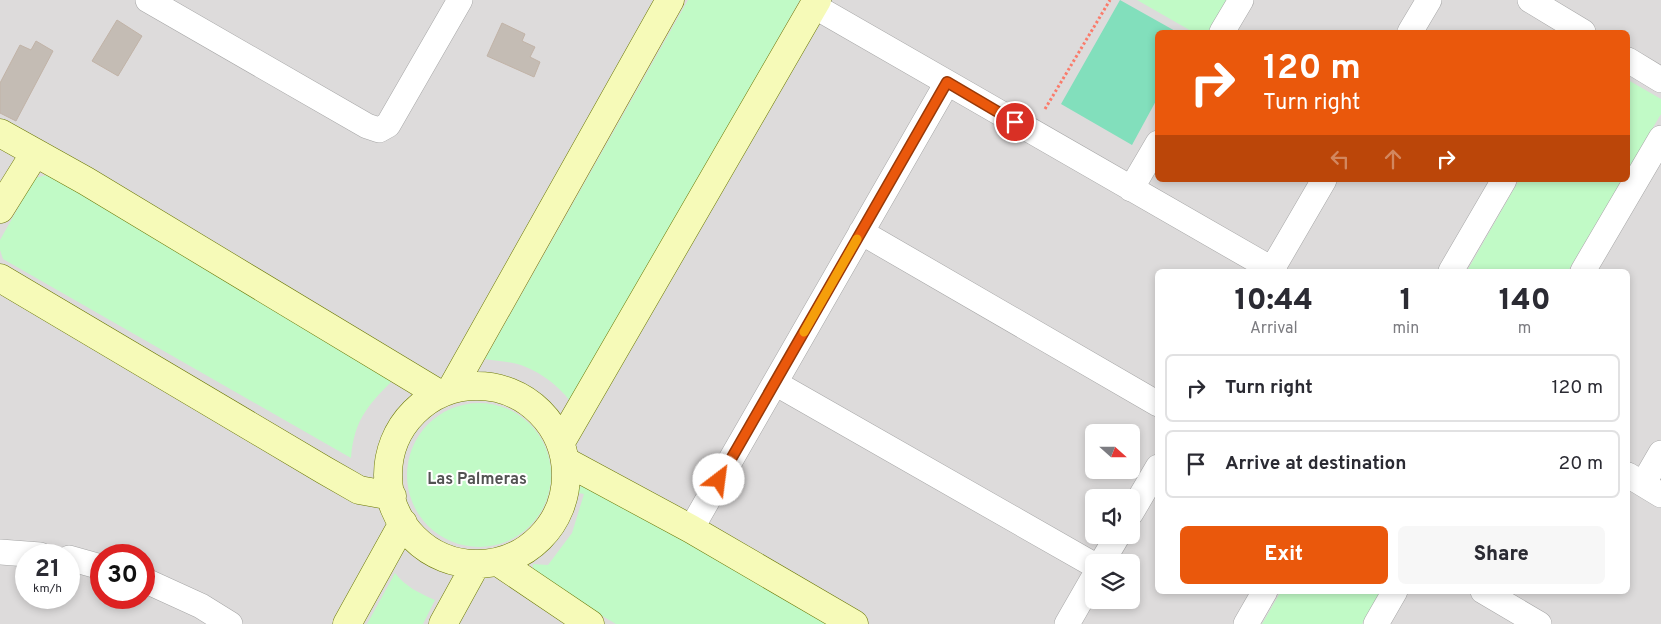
<!DOCTYPE html>
<style>
body{margin:0;font-family:Overpass,sans-serif;background:#f7f7f7;color:#2b2b33;height:100vh;display:flex;flex-direction:column;font-size:19px;white-space:nowrap}
*{box-sizing:border-box;margin:0}
p{font-size:16px;color:#7c7c81}
.icon{flex:none;width:28px;height:28px;fill:none;stroke:currentColor;stroke-width:2;stroke-linecap:round;stroke-linejoin:round}
.map{position:relative;flex:1;overflow:hidden}
.sheet{position:absolute;left:1155px;top:269px;width:475px;height:325px;display:flex;flex-direction:column;background:#fff;border-radius:8px;box-shadow:0 2px 8px #0003}
.sheet>*{flex:none}
.guide{position:absolute;left:1155px;top:30px;width:475px;height:152px;border-radius:8px;box-shadow:0 2px 8px #0003;background:#ea580c;color:#fff;overflow:hidden}
.needle{width:32px;rotate:111deg}
.tools{position:absolute;left:1085px;top:424px;display:grid;gap:10px}
.tools a{display:grid;place-items:center;width:55px;height:55px;border-radius:8px;background:#fff;box-shadow:0 2px 8px #0003;font-size:25px}
.speed{position:absolute;left:15px;top:544px;display:flex;gap:10px;font-size:25px;font-weight:700;text-align:center}
.speed>*{display:grid;place-content:center;width:65px;height:65px;border-radius:50%;background:#fff;box-shadow:0 2px 8px #0003;line-height:1}
.speed small{font-size:12px;font-weight:400}
.speed .limit{border:8px solid #d22;background:#fff;color:#111}
.pin{position:absolute;display:grid;place-items:center;width:42px;height:42px;color:#fff;margin:-21px;border:2px solid #fff;border-radius:50%;box-shadow:0 1px 5px #0007}
.me{position:absolute;width:55px;margin:-28px;rotate:30deg;stroke-linejoin:round;filter:drop-shadow(0 0 4px #0008)}
.turn{display:flex;align-items:center;gap:18px;height:105px;padding:0 25px;font-size:22px}
.turn .icon{width:65px;height:65px;stroke-width:2.5}
.turn b{display:block;font-size:35px;line-height:42px}
.lanes{display:flex;align-items:center;height:48px;padding:0 25px;background:#0003;justify-content:center;gap:25px;direction:ltr}
.lanes .off{opacity:.35}
.eta{display:flex;justify-content:space-evenly;align-items:center;height:85px;text-align:center}
.eta b{font-size:30px;font-weight:800;line-height:35px}
.primary-button{display:flex;gap:10px;margin-top:auto;padding:10px 25px}
.primary-button a{flex:1;height:58px;border-radius:8px;background:#ea580c;color:#fff;font-size:20px;font-weight:800;line-height:58px;text-align:center}
.primary-button a+a{background:#f7f7f7;color:#2b2b33}
ul{padding:0;list-style:none}
li{display:flex;align-items:center;gap:15px;height:68px;margin:0 10px 8px;padding:0 15px;border:2px solid #e1e1e2;border-radius:8px}
li div{flex:1}
li b{display:block;font-size:19px}
li em{font-style:normal}
.map>svg:first-child{display:block}
.residential{fill:#dddbdb;fill-rule:evenodd}
.park{fill:#c1fac6}
.pitch{fill:#82dfbc}
.building{fill:#c4bcb4;stroke:#c1b3a7}
.lines{fill:none;stroke-linecap:round;stroke-linejoin:round}
.street-casing{stroke:#a6a6a6;stroke-width:26}
.secondary-casing{stroke:#6a7704;stroke-width:29}
.path{stroke:#fa7b6b;stroke-width:3;stroke-dasharray:2.5 2.5;stroke-linecap:butt}
.street{stroke:#fff;stroke-width:25}
.secondary{stroke:#f6fab8;stroke-width:28}
.route-casing{stroke:#983908;stroke-width:12}
.route{stroke:#ea580c;stroke-width:9}
.slow{stroke:#f59e0b;stroke-width:9}
.labels{text-anchor:middle;stroke-width:4;stroke-linejoin:round;paint-order:stroke}
.neighbourhood-label{font-size:16px;font-weight:bold;fill:#525252;stroke:#fff}
</style>
<div class="map">
<svg width="1661" height="624" viewBox="0 0 1661 624">
<rect width="100%" height="100%" fill="#efece5"/>
<path class="residential" d="M0 0H1661V624H0ZM1158 32H1628V180H1158ZM1158 271H1628V591H1158ZM1094 432H1131V470H1094ZM1094 498H1131V535H1094ZM26 555H69V598H26ZM101 555H144V598H101ZM1094 562H1131V600H1094Z"/>
<path class="park" d="M688 0H800L571 402C557 384 536 368 513 363 504 361 494 361 485 359Z
M1137 0H1232L1214 32H1193Z
M1628 80 1661 99V114L1628 170Z
M51 174 397 376C370 403 354 418 351 458L3 259 0 250V240L35 178Z
M1519 180H1622L1568 271H1467Z
M407 475a72 72 0 1 1 144 0a72 72 0 1 1-144 0Z
M584 484 833 624H616L533 575V564L548 565 572 533 584 494 574 492Z
M395 573C406 587 419 593 435 600L423 624H367Z
M1281 591H1382L1362 624H1262Z"/>
<path class="pitch" d="M1120 0 1177 32H1158L1157 99 1132 145 1061 104Z"/>
<path class="building" d="M117 20 142 36 118 76 92 61Z
M502 23 525 34 522 41 535 47 530 57 540 62 534 77 487 56Z
M36 41 53 51 16 121 0 113V83L20 45 31 50Z"/>
<g class="lines">
<g class="street-casing">
<path id="street" d="M148 0 367 126 379 130 388 125 460 0
M1530 0 1583 32
M814 6 1275 271
M1222 32 1241 0
M1410 32 1429 0
M1628 60 1661 80
M1131 189 1158 143
M861 232 1158 404
M1271 271 1324 180
M1451 271 1504 180
M1583 271 1661 138
M775 383 1094 565
M1628 475 1661 495
M1643 484 1661 453
M1131 513 1158 467
M691 529 947 83
M0 552 40 555
M69 558 101 567
M1102 562 1118 535
M144 580 201 606 230 624
M1483 591 1539 624
M1067 624 1094 577
M1246 624 1265 591
M1376 624 1395 591"/>
</g>
<g class="secondary-casing">
<path id="secondary" d="M0 133 86 181 436 392
M0 209 35 153
M0 278 324 470 359 490 392 496
M388 475a89 89 0 1 1 178 0a89 89 0 1 1-178 0Z
M452 388 670 0
M561 442 817 0
M565 461 691 529 854 624
M498 562 590 624
M347 624 403 523
M443 624 476 564"/>
</g>
<path class="path" d="M1045 109 1110 0"/>
<use href="#street" class="street"/>
<use href="#secondary" class="secondary"/>
</g>
<g class="lines">
<g class="route-casing">
<path id="route" d="M719 480 947 82 1015 122"/>
</g>
<use href="#route" class="route"/>
<path class="slow" d="M804 332 857 239"/>
</g>
<g class="labels">
<g class="neighbourhood-label">
<text x="477" y="484">Las Palmeras</text>
</g>
</g>
</svg>
<div class="tools">
<a><svg class="needle" viewBox="-14 -14 28 28"><path d="M0-13l5 13h-10z" fill="#e53935"/><path d="M0 13l5-13h-10z" fill="#7c7c81"/></svg></a>
<a><svg class="icon" aria-label="sound" viewBox="0 0 24 24"><path d="M4 9h4l5-4v14l-5-4H4zM17 9q2 3 0 6"/></svg></a>
<a><svg class="icon" aria-label="layers" viewBox="0 0 24 24"><path d="M12 4l9 5-9 5-9-5zM3 14l9 5 9-5"/></svg></a>
</div>
<div class="speed"><div>21<small>km/h</small></div><div class="limit">30</div></div>
<div class="pin" style="left:1015px;top:122px;background:#d93025"><svg class="icon" aria-label="arrive" viewBox="0 0 24 24"><path d="M6 21V4h12l-3 4 3 4H6"/></svg></div>
<svg class="me" style="left:719px;top:480px" viewBox="-20 -20 40 40"><circle r="19" fill="#fff"/><path d="M0-13L10 11 0 6-10 11z" fill="#ea580c"/></svg>
<div class="guide">
<div class="turn"><svg class="icon" aria-label="right" viewBox="0 0 24 24"><path d="M7 20v-9h11M14 6l5 5-5 5"/></svg><div><b>120 m</b>Turn right</div></div>
<div class="lanes"><svg class="icon off" aria-label="left" viewBox="0 0 24 24"><path d="M17 20v-9H6M10 6l-5 5 5 5"/></svg><svg class="icon off" aria-label="ahead" viewBox="0 0 24 24"><path d="M12 20V5M6 11l6-6 6 6"/></svg><svg class="icon" aria-label="right" viewBox="0 0 24 24"><path d="M7 20v-9h11M14 6l5 5-5 5"/></svg></div>
</div>
<section class="sheet">
<div class="eta">
<div><b>10:44</b><p>Arrival</p></div>
<div><b>1</b><p>min</p></div>
<div><b>140</b><p>m</p></div>
</div>
<ul>
<li><svg class="icon" aria-label="right" viewBox="0 0 24 24"><path d="M7 20v-9h11M14 6l5 5-5 5"/></svg><div><b>Turn right</b></div><em>120 m</em></li>
<li><svg class="icon" aria-label="arrive" viewBox="0 0 24 24"><path d="M6 21V4h12l-3 4 3 4H6"/></svg><div><b>Arrive at destination</b></div><em>20 m</em></li>
</ul>
<div class="primary-button"><a>Exit</a><a>Share</a></div>
</section>
</div>
